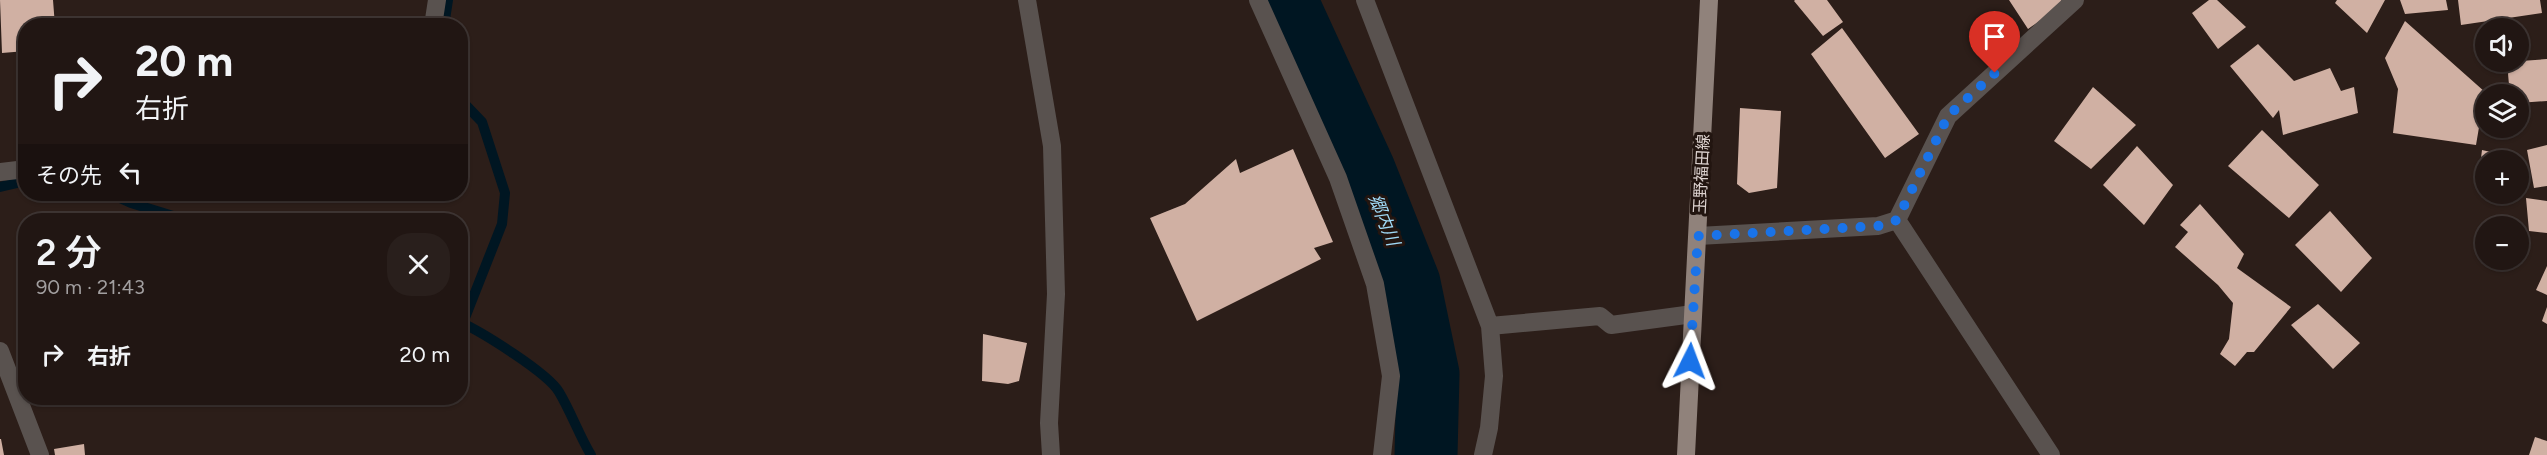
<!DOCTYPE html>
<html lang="ja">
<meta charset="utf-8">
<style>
body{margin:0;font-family:Figtree,"Noto Sans JP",sans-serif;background:#291f1c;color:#f1f3f6;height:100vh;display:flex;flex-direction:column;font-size:22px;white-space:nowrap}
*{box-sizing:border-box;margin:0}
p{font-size:20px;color:#a29fa0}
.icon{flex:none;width:33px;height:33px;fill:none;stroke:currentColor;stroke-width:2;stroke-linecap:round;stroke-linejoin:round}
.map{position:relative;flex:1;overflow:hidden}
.drawer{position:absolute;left:18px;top:213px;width:450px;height:192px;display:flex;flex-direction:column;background:#211613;border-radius:24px;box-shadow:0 2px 4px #0004,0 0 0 2px #3e3533}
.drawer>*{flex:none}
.guide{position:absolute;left:18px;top:18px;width:450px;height:183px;border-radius:24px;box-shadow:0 2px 4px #0004,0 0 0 2px #3e3533;background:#211613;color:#f1f3f6;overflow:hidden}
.fabs{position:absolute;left:2475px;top:18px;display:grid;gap:12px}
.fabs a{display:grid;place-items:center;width:54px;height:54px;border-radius:50%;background:#211613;box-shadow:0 2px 4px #0004,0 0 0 2px #3e3533;font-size:30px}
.pin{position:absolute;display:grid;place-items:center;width:51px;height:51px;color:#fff;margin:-62px -26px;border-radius:50% 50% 50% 0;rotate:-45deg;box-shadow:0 0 6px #0007}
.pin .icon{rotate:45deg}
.me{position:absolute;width:66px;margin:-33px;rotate:3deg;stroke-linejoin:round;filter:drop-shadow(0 0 4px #0008)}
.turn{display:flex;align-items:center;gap:21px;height:126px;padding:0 18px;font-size:27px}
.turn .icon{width:78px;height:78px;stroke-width:2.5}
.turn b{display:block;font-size:42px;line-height:51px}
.then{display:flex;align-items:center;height:57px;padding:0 18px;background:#0003;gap:12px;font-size:22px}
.round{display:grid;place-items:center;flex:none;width:63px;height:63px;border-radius:24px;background:#291f1c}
.headline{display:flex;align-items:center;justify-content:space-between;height:102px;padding:0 18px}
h1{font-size:36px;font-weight:600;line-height:45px}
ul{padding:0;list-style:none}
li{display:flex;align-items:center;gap:18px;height:78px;padding:0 18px}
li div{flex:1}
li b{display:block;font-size:22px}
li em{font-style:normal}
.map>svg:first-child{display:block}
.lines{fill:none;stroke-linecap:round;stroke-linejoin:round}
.stream{stroke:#001622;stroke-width:10}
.river{stroke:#001622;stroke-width:63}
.building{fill:#d0b0a3}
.minor{stroke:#59524f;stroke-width:18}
.major{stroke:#90827b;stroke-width:18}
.route{stroke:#1a73e8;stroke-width:10;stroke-dasharray:0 18}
.labels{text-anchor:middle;stroke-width:6;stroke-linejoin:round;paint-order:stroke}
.street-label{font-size:16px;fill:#ddd3d0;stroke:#221510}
.water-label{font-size:18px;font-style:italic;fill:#9fd9f6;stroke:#221510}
</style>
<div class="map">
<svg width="2547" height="455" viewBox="0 0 2547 455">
<rect width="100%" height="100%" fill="#2c1e19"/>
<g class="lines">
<path class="stream" d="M444 26 448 0
M460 99 482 122 505 193 502 224 463 323
M0 187 26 181
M111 194 131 203 186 220
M460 322C482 332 548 373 559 392 571 412 579 435 591 455"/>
<path class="river" d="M1286 0 1364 170 1409 283 1428 374 1426 455"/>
</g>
<path class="building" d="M0 0H53L55 26H26V51L2 53Z
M1795 0H1827L1843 22 1823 36 1794 1Z
M2009 0H2061L2064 4 2028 29Z
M2209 0H2217L2246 27 2218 49 2192 13Z
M2337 0H2385L2367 33 2335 3Z
M2400 0H2446L2448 10 2405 14Z
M2458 0H2540L2542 13 2461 25Z
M2405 21 2485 92 2476 145 2393 133 2398 89 2385 58Z
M1842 28 1919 134 1885 158 1811 54Z
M2258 44 2294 81 2330 68 2341 91 2354 87 2358 113 2283 135 2279 110 2273 118 2230 66Z
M2547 59V101L2518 103V94H2501L2500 89 2509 85 2507 62Z
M2093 87 2136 125 2091 169 2054 141Z
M1740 108 1781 111 1777 188 1749 193 1737 184Z
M2262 130 2319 185 2289 218 2228 166Z
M2547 145V186L2534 188 2527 150Z
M2137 146 2173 185 2144 225 2103 185Z
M1293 149 1333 242 1314 248 1321 259 1197 321 1150 218 1185 204 1236 159 1240 173Z
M2482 150 2517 158 2516 160H2486V176L2479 174Z
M2526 198 2547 201V233L2529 231Z
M2200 204 2244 254 2237 268 2291 307 2254 352H2247L2235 366 2220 354 2229 339 2233 303 2218 285 2175 247 2188 232 2180 225Z
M2330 211 2372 258 2341 292 2295 245Z
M2547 266V295L2536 290Z
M2318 304 2360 343 2333 369 2291 325Z
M2547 307V324L2542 321Z
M983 334 1027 343 1019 381 1008 384 982 381Z
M2535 437 2547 441V455H2529Z
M0 439H1L4 455H0Z
M84 444 85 455H55L54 449Z"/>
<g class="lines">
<path class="minor" d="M1027 0 1052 146 1056 294 1049 423 1051 455
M1258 0 1338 178 1375 284 1391 376 1382 455
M1365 0 1490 326 1494 376 1489 428 1483 455
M433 26 437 0
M0 172 26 169
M1897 220 2051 455
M1698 236 1878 226 1897 220 1948 116 2075 0
M1490 326 1600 316 1611 325 1693 314
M0 351 40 455"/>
<path class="major" d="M1686 455 1709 0"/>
</g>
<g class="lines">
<path class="route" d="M1690 361 1698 236 1878 226 1897 220 1948 116 1995 73"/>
</g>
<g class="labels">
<g class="street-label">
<text transform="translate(1701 174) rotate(-87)" y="6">玉野福田線</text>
</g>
<g class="water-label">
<text transform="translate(1384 220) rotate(68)" y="6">郷内川</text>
</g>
</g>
</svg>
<div class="fabs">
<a><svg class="icon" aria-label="sound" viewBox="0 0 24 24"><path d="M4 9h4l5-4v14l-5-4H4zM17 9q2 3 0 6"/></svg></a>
<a><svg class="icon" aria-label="layers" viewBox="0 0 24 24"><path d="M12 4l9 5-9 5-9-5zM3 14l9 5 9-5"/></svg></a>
<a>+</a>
<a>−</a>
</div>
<div class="pin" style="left:1995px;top:73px;background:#d93025"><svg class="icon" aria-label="arrive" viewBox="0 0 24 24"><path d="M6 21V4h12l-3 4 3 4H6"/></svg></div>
<svg class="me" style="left:1690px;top:361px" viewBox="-20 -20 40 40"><path d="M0-17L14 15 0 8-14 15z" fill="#1a73e8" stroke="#fff" stroke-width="4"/></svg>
<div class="guide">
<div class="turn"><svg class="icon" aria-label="right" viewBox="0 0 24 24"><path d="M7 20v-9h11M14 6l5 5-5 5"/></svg><div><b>20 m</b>右折</div></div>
<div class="then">その先<svg class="icon" aria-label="left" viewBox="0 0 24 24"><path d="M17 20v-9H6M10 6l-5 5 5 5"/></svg></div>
</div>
<section class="drawer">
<div class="headline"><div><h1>2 分</h1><p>90 m · 21:43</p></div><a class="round"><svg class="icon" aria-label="close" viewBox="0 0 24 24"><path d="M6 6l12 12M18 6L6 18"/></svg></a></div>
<ul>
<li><svg class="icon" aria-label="right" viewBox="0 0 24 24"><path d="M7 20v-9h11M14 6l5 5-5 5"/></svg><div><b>右折</b></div><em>20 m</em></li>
</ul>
</section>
</div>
